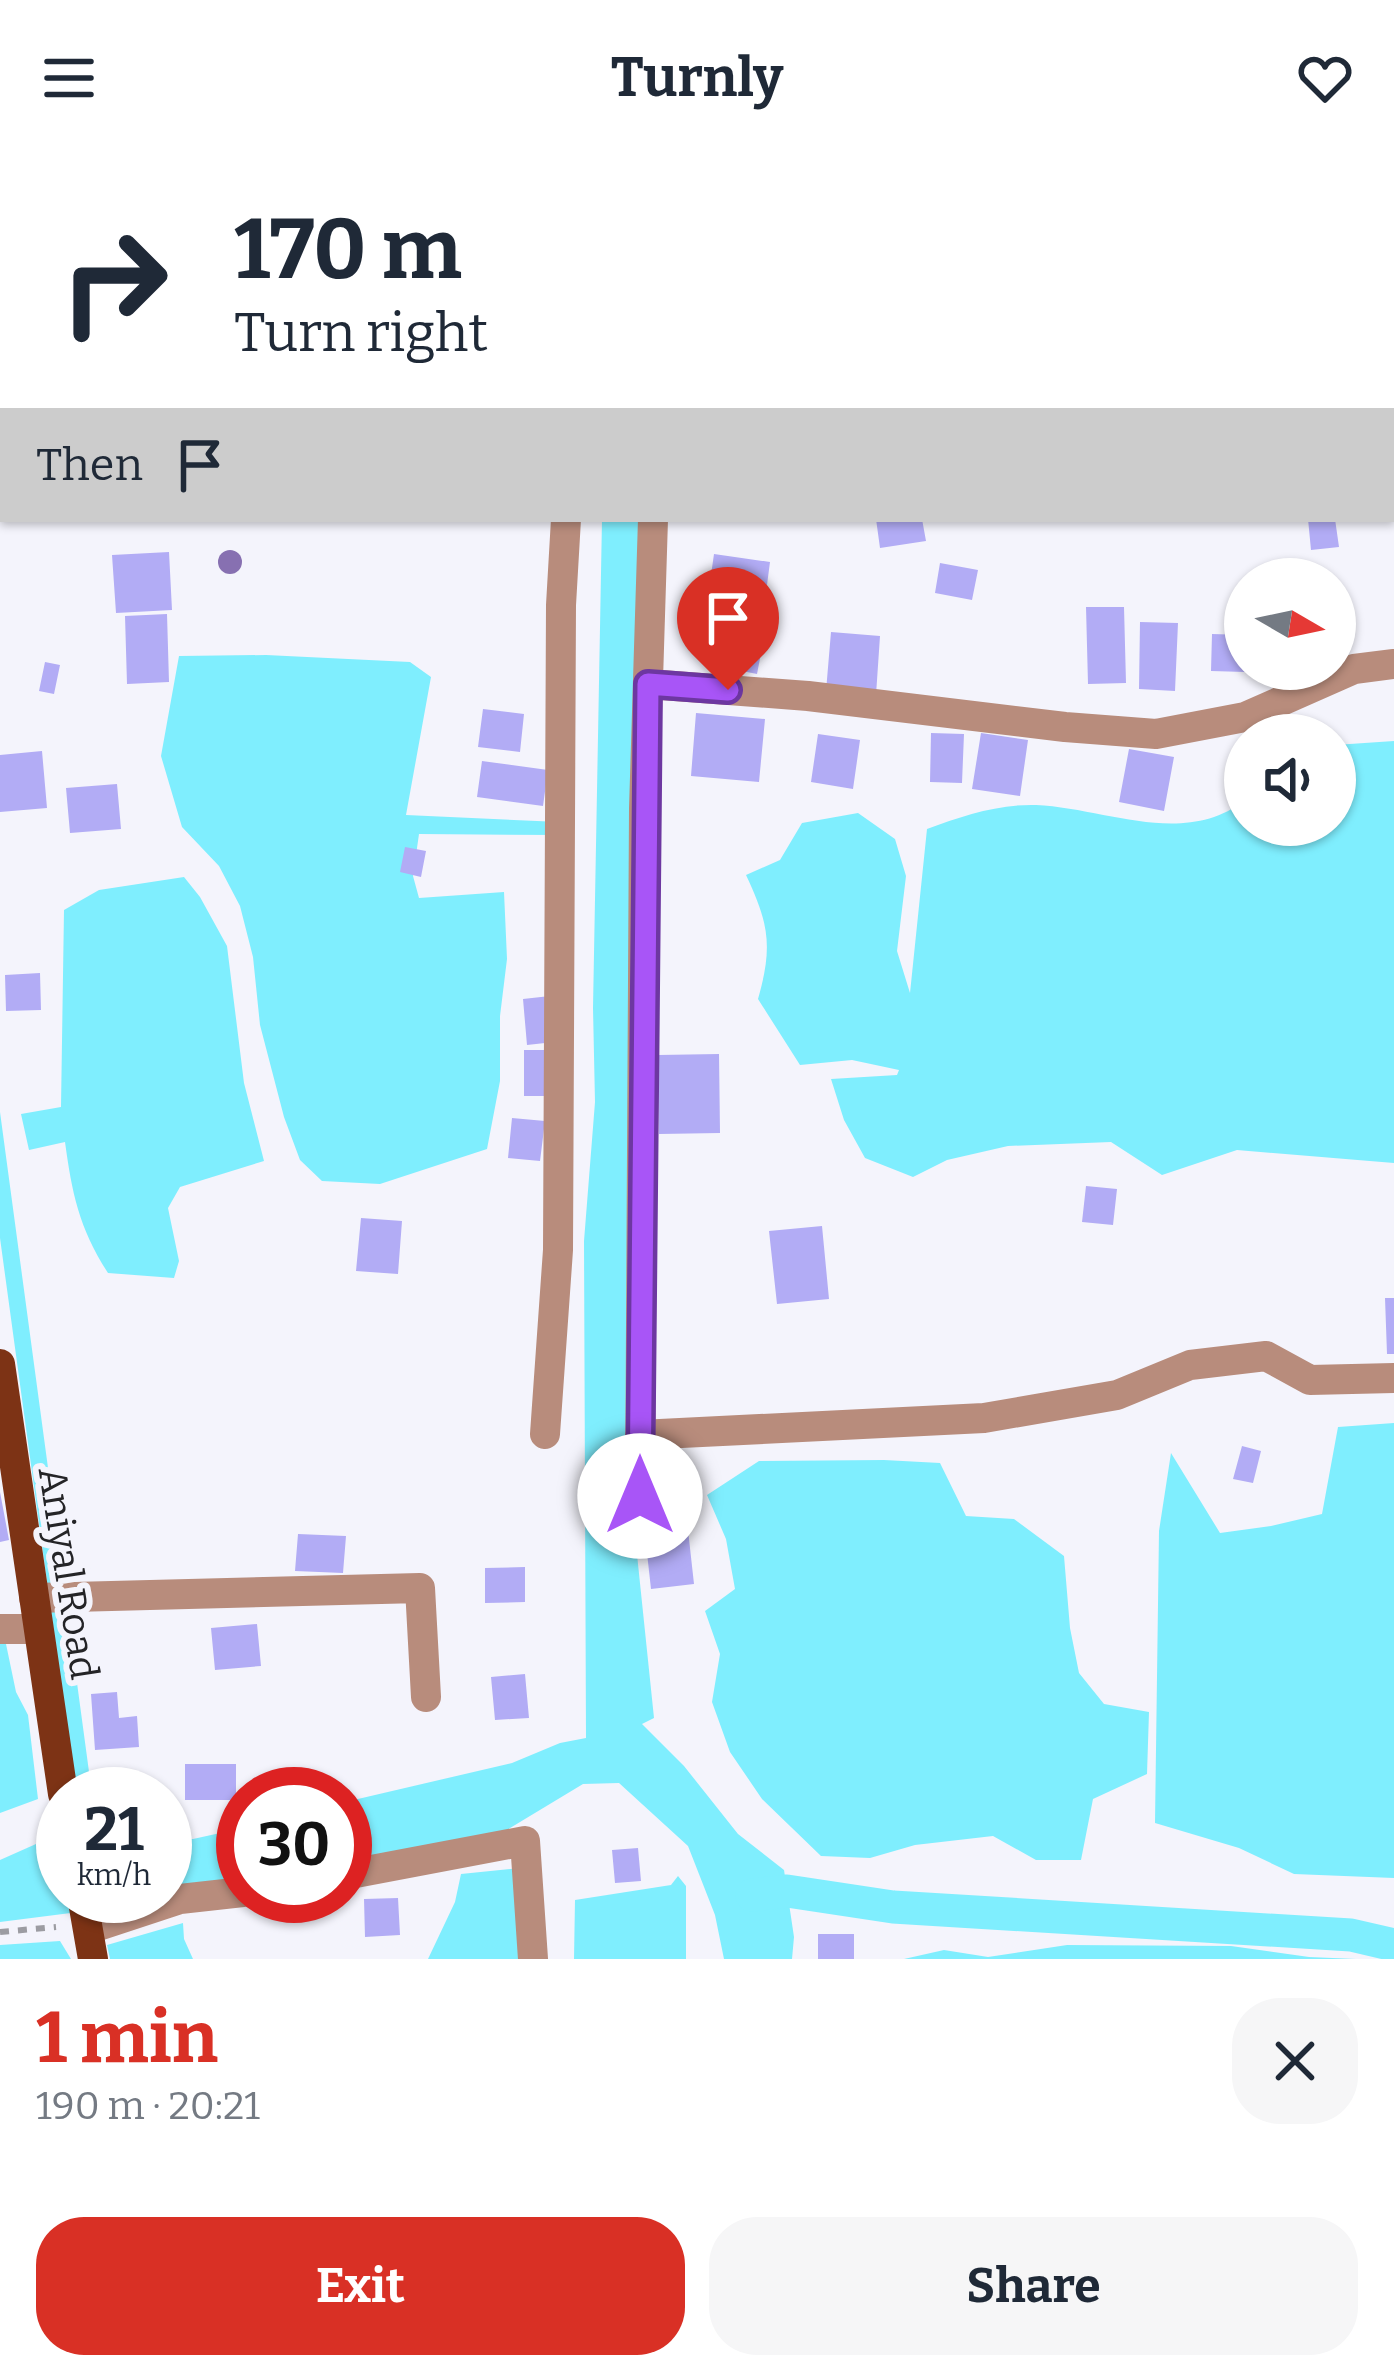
<!DOCTYPE html>
<meta charset="utf-8">
<style>
body{margin:0;font-family:Bitter,serif;background:#f6f6f7;color:#1f2937;height:100vh;display:flex;flex-direction:column;font-size:45px;white-space:nowrap}
*{box-sizing:border-box;margin:0}
p{font-size:39px;color:#747a83}
.icon{flex:none;width:66px;height:66px;fill:none;stroke:currentColor;stroke-width:2;stroke-linecap:round;stroke-linejoin:round}
.map{position:relative;height:1803px;overflow:hidden}
.drawer{display:flex;flex-direction:column;background:#fff;flex:1}
.drawer>*{flex:none}
.guide{position:absolute;left:0px;top:0px;width:1395px;height:366px;box-shadow:0 3px 9px #0004;background:#fff;color:#1f2937;overflow:hidden}
.needle{width:78px;rotate:99deg}
.tools{position:absolute;left:1224px;top:402px;display:grid;gap:24px}
.tools a{display:grid;place-items:center;width:132px;height:132px;border-radius:50%;background:#fff;box-shadow:0 3px 9px #0004;font-size:60px}
.speed{position:absolute;left:36px;top:1611px;display:flex;gap:24px;font-size:60px;font-weight:700;text-align:center}
.speed>*{display:grid;place-content:center;width:156px;height:156px;border-radius:50%;background:#fff;box-shadow:0 3px 9px #0004;line-height:1}
.speed small{font-size:30px;font-weight:400}
.speed .limit{border:18px solid #d22;background:#fff;color:#111}
.pin{position:absolute;display:grid;place-items:center;width:102px;height:102px;color:#fff;margin:-123px -51px;border-radius:50% 50% 50% 0;rotate:-45deg;box-shadow:0 0 12px #0007}
.pin .icon{rotate:45deg}
.me{position:absolute;width:132px;margin:-66px;rotate:0deg;stroke-linejoin:round;filter:drop-shadow(0 0 9px #0008)}
.turn{display:flex;align-items:center;gap:42px;height:252px;padding:0 36px;font-size:54px}
.turn .icon{width:156px;height:156px;stroke-width:2.5}
.turn b{display:block;font-size:84px;line-height:102px}
.then{display:flex;align-items:center;height:114px;padding:0 36px;background:#0003;gap:24px;font-size:45px}
.round{display:grid;place-items:center;flex:none;width:126px;height:126px;border-radius:48px;background:#f6f6f7}
.overview{display:flex;align-items:center;justify-content:space-between;height:204px;padding:0 36px}
h1{font-size:72px;font-weight:700;line-height:90px;color:#d93025}
.cta{display:flex;gap:24px;margin-top:auto;padding:24px 36px}
.cta a{flex:1;height:138px;border-radius:48px;background:#d93025;color:#fff;font-size:48px;font-weight:700;line-height:138px;text-align:center}
.cta a+a{background:#f6f6f7;color:#1f2937}
header{display:flex;justify-content:space-between;align-items:center;height:156px;padding:0 36px;background:#fff;font-size:54px;font-weight:700}
.map>svg:first-child{display:block}
.water{fill:#7feefe}
.lines{fill:none;stroke-linecap:round;stroke-linejoin:round}
.stream{stroke:#7feefe;stroke-width:9}
.canal{stroke:#7feefe;stroke-width:33}
.building{fill:#b2acf5}
.path{stroke:#9c9ca2;stroke-width:6;stroke-dasharray:9 9;stroke-linecap:butt}
.minor{stroke:#b88c7c;stroke-width:30}
.major{stroke:#7d3315;stroke-width:30}
.tree{fill:#8770b1}
.route-casing{stroke:#6d37a1;stroke-width:30}
.route{stroke:#a855f7;stroke-width:21}
.labels{text-anchor:middle;stroke-width:12;stroke-linejoin:round;paint-order:stroke}
.street-label{font-size:39px;fill:#242427;stroke:#f4f4fc}
</style>
<header><svg class="icon" aria-label="menu" viewBox="0 0 24 24"><path d="M4 6h16M4 12h16M4 18h16"/></svg>Turnly<svg class="icon" aria-label="heart" viewBox="0 0 24 24"><path d="M12 20l-8-8c-3-5 5-10 8-4 3-6 11-1 8 4z"/></svg></header>
<div class="map">
<svg width="1394" height="1803" viewBox="0 0 1394 1803">
<rect width="100%" height="100%" fill="#f4f4fc"/>
<path class="water" d="M602 363H664L630 1331 654 1562 642 1568 684 1610 738 1678 784 1714 794 1781 792 1803H724L715 1759 688 1690 619 1627 583 1628 497 1680 345 1708V1646L512 1607 560 1587 586 1582 584 1085 595 946 593 852Z
M266 499 410 506 431 521 406 659 560 666 559 679 419 678 413 720 419 742 504 736 507 803 500 860V925L487 993 380 1028 322 1025 300 1004 284 961 260 869 253 801 240 750 219 710 182 671 161 600 179 500Z
M1394 585V1007L1237 994 1162 1019 1111 986 1008 990 947 1004 913 1021 865 1002 844 964 831 923 897 919 899 914 852 904 800 909 758 843C773 790 769 768 746 719L780 704 802 667 858 657 895 683 906 720 897 795 910 837 927 673C962 660 998 648 1036 649 1105 652 1184 692 1245 644V669H1335V589Z
M184 721 200 741 227 790 244 927 264 1005 180 1031 168 1052 179 1105 174 1122 108 1117C79 1072 72 1037 65 986L29 994 21 958 61 951 64 754 99 734Z
M0 956 92 1638H76L0 1082Z
M1394 1267V1722L1294 1718 1239 1692 1155 1667 1159 1375 1171 1297 1220 1377 1271 1370 1322 1358 1338 1271Z
M884 1304 940 1307 966 1360 1014 1363 1064 1400 1070 1472 1079 1517 1104 1548 1149 1556 1147 1618 1093 1643 1081 1704H1036L993 1680 915 1689 870 1702 821 1700 762 1643 730 1596 712 1546 720 1498 705 1455 735 1433 726 1383 707 1339 759 1305Z
M0 1484 6 1488 16 1536 28 1559 38 1643 0 1657Z
M243 1672V1726L110 1752 0 1766V1704L36 1688H63V1740H165V1684L193 1683Z
M520 1712V1803H428L455 1746 461 1718Z
M678 1720 686 1730V1803H574L575 1744 671 1729Z
M183 1767 184 1783 193 1803H110L107 1789Z
M60 1785 71 1803H0V1789Z
M1067 1789 1231 1790 1309 1801 1356 1803H904L944 1794 988 1801Z"/>
<g class="lines">
<path class="stream" d="M58 1641 63 1677"/>
<path class="canal" d="M752 1739 787 1735 893 1751 1351 1779 1394 1789"/>
</g>
<path class="building" d="M876 363H922L926 385 880 392Z
M1308 363H1335L1339 391 1311 394Z
M169 396 172 454 116 457 112 399Z
M714 398 770 406 762 467 697 458 699 439 708 440Z
M940 407 978 414 972 444 935 437Z
M1086 451H1124L1126 527 1088 528Z
M167 458 169 526 127 528 125 460Z
M1140 466 1178 467 1175 535 1139 533Z
M729 475 764 482 757 518 722 511Z
M831 476 880 480 876 539 826 535Z
M1212 478 1245 479V516L1211 515Z
M45 506 60 509 54 538 39 535Z
M483 553 524 558 520 596 478 591Z
M696 557 765 563 759 626 691 620Z
M931 577 964 578 962 627 930 626Z
M981 577 1028 584 1020 640 972 633Z
M818 578 860 584 853 633 811 626Z
M1129 593 1174 601 1164 655 1119 646Z
M42 595 47 652 0 656V599Z
M482 605 548 614 543 650 477 641Z
M117 628 121 673 70 677 66 632Z
M405 691 426 695 421 721 400 716Z
M40 817 41 854 6 855 5 819Z
M550 840 554 886 527 889 523 843Z
M524 894H556V940H524Z
M719 898 720 977 659 978 658 899Z
M512 962 545 965 540 1005 508 1002Z
M1086 1030 1117 1033 1113 1069 1082 1066Z
M361 1062 402 1065 398 1118 356 1115Z
M822 1070 829 1143 777 1148 769 1075Z
M1385 1142H1394V1198H1387Z
M1242 1290 1261 1295 1253 1327 1233 1323Z
M0 1336 9 1384 0 1386Z
M688 1374 694 1428 651 1433 645 1379Z
M298 1378 346 1380 343 1417 295 1415Z
M525 1411V1446L485 1447V1412Z
M257 1468 261 1510 215 1514 211 1472Z
M525 1518 529 1562 495 1564 491 1521Z
M117 1536 119 1562 137 1560 139 1591 95 1594 91 1538Z
M185 1608H236V1644H185Z
M638 1692 641 1725 615 1727 612 1694Z
M398 1742 400 1779 365 1781 364 1743Z
M818 1778H854V1803H818Z"/>
<g class="lines">
<path class="path" d="M0 1776 56 1771"/>
<path class="minor" d="M504 3 506 0
M587 3V0
M665 3V0
M812 3V0
M0 108 3 107
M648 528 808 540 1065 571 1156 578 1245 561 1354 513 1394 508
M545 1278 558 1094 561 449 566 363
M640 1279 984 1262 1117 1239 1190 1209 1266 1200 1310 1224 1394 1222
M640 1340 644 653 653 363
M34 1442 420 1432 426 1541
M0 1473H38
M345 1719 525 1685 533 1803
M89 1773 180 1743 243 1736"/>
<path class="major" d="M0 1208 63 1638
M82 1740 93 1803"/>
</g>
<circle class="tree" cx="230" cy="406" r="12"/>
<g class="lines">
<g class="route-casing">
<path id="route" d="M640 1340 648 528 728 534"/>
</g>
<use href="#route" class="route"/>
</g>
<g class="labels">
<g class="street-label">
<text transform="translate(69 1417) rotate(81)" y="14">Aniyal Road</text>
</g>
</g>
</svg>
<div class="tools">
<a><svg class="needle" viewBox="-14 -14 28 28"><path d="M0-13l5 13h-10z" fill="#e53935"/><path d="M0 13l5-13h-10z" fill="#747a83"/></svg></a>
<a><svg class="icon" aria-label="sound" viewBox="0 0 24 24"><path d="M4 9h4l5-4v14l-5-4H4zM17 9q2 3 0 6"/></svg></a>
</div>
<div class="speed"><div>21<small>km/h</small></div><div class="limit">30</div></div>
<div class="pin" style="left:728px;top:534px;background:#d93025"><svg class="icon" aria-label="arrive" viewBox="0 0 24 24"><path d="M6 21V4h12l-3 4 3 4H6"/></svg></div>
<svg class="me" style="left:640px;top:1340px" viewBox="-20 -20 40 40"><circle r="19" fill="#fff"/><path d="M0-13L10 11 0 6-10 11z" fill="#a855f7"/></svg>
<div class="guide">
<div class="turn"><svg class="icon" aria-label="right" viewBox="0 0 24 24"><path d="M7 20v-9h11M14 6l5 5-5 5"/></svg><div><b>170 m</b>Turn right</div></div>
<div class="then">Then<svg class="icon" aria-label="arrive" viewBox="0 0 24 24"><path d="M6 21V4h12l-3 4 3 4H6"/></svg></div>
</div>
</div>
<section class="drawer">
<div class="overview"><div><h1>1 min</h1><p>190 m · 20:21</p></div><a class="round"><svg class="icon" aria-label="close" viewBox="0 0 24 24"><path d="M6 6l12 12M18 6L6 18"/></svg></a></div>
<div class="cta"><a>Exit</a><a>Share</a></div>
</section>
